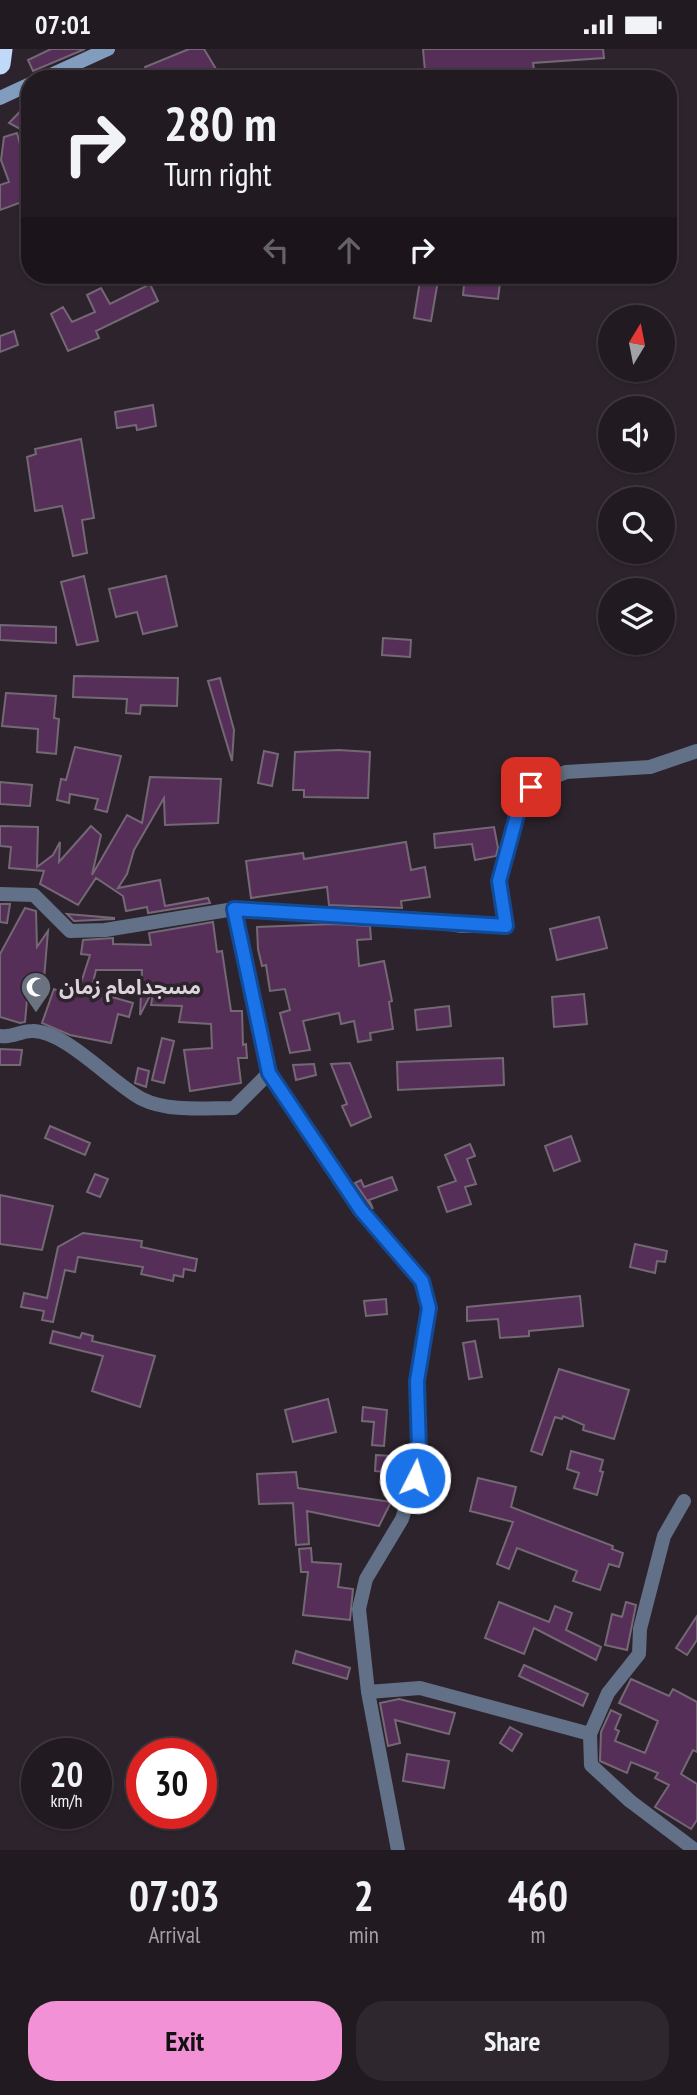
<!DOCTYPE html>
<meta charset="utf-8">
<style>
body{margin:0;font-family:"PT Sans Narrow","Noto Sans Arabic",sans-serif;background:#2e272e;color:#f1f3f6;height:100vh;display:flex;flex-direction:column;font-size:26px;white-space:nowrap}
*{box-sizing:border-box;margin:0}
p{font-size:23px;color:#a2a1a5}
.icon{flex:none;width:38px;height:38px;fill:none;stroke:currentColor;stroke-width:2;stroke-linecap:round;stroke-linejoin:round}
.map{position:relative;height:1801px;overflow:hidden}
.details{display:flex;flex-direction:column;background:#221a21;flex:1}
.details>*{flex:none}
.top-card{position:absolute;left:21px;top:21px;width:656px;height:214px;border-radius:28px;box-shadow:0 2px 5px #0004,0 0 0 2px #3f383f;background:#221a21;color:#f1f3f6;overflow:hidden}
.needle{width:46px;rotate:10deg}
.buttons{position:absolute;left:598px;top:256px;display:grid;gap:14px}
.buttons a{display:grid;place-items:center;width:77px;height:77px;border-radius:50%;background:#221a21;box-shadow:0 2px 5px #0004,0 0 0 2px #3f383f;font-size:35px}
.speed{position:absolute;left:21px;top:1689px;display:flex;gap:14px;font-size:35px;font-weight:700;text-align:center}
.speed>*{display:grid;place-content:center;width:91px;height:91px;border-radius:50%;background:#221a21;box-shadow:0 2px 5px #0004,0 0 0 2px #3f383f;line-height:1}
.speed small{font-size:18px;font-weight:400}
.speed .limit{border:10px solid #d22;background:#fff;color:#111}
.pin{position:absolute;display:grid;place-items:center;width:60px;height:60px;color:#fff;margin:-30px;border-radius:14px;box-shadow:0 4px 10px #0006}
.me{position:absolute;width:77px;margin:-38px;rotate:5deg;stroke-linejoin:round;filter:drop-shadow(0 0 5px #0008)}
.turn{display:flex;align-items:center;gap:24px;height:147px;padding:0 28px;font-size:32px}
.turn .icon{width:91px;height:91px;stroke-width:2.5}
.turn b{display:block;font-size:49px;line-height:60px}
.lanes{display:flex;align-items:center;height:66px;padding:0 28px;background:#0003;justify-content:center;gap:35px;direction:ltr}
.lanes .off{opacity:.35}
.eta{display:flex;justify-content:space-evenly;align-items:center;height:119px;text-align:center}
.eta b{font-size:42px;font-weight:700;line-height:49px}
.button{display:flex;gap:14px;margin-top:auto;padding:14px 28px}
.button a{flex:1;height:80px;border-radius:28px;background:#f391d6;color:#111;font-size:28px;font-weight:700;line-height:80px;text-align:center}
.button a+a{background:#2e272e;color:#f1f3f6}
.status{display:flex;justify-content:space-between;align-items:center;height:49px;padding:0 35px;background:#221a21;direction:ltr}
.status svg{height:19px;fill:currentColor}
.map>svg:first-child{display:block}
.building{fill:#562f59;stroke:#736874;stroke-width:2}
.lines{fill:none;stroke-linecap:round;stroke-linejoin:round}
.street{stroke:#627187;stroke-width:14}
.secondary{stroke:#829cbd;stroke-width:14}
.highway{stroke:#c1d9f9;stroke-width:21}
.route-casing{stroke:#114b97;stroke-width:18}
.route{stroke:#1a73e8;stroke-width:12}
.labels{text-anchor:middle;stroke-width:7;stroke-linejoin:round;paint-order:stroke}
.poi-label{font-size:21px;font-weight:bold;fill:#dbd5db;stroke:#2d232c;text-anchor:start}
</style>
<div class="status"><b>07:01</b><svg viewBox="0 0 49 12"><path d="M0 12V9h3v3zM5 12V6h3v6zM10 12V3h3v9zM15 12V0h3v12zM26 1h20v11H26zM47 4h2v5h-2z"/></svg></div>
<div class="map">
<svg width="697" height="1801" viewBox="0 0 697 1801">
<rect width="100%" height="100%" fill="#2d232c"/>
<path class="building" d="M51 0H85L33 22 28 11Z
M189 0H204L222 30H206L202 24 188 30H150L145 18Z
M423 0H603L604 9 533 14 534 21H505V30H435L434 21 425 22Z
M30 52V78L22 81 9 74Z
M17 84 30 133V150L0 161V136L9 133 1 111 4 88Z
M421 226H439L431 272 414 269Z
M465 226H501L498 250 463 246Z
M150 235 158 252 96 282 99 289 68 302 51 265 63 258 72 273 95 263 87 246 101 239 110 255Z
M14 282 18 296 0 303V287Z
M153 356 156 377 137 381 136 376 117 379 115 363Z
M81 390 94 469 82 471 87 504 73 507 62 457 35 462 27 408 36 405 35 400Z
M84 527 98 592 77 596 61 533Z
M166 527 177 577 143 585 137 563 116 568 109 540Z
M0 576 56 578V594L0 591Z
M383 589 411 591 410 608 382 606Z
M74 627 178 629 177 657 141 656 140 665 126 664 127 650 73 648Z
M220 629 234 681 232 712 208 632Z
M6 644 56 647 54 669 59 670 56 705 37 703 38 680 2 677Z
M75 698 121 707 107 763 95 760 98 750 70 745 69 754 57 751 61 730 66 731Z
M339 701 370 703 368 749 304 748V741H293L295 703Z
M264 702 278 705 272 737 258 734Z
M150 728 221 730 218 774 165 776 164 749 134 801 127 825 118 839 160 831 165 857 208 849 210 854 148 864 147 858 126 862 123 847 96 829 78 856 40 835 44 822 9 819 11 798 0 797V777L38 778 37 818 53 806 60 793 59 813 91 777 101 786 92 826 127 766 142 774Z
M0 733 32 736 30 757 0 755Z
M494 778 498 799 496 807 475 811 472 795 435 799 434 785Z
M406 793 411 821 425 818 430 848 401 852 402 859 329 856 327 838 251 849 246 812 303 804 304 810Z
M0 855H10L7 874 0 873Z
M25 859 36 862 37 898 48 882 44 930 29 929 25 973 20 974 0 968V905Z
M67 865 114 869V870L74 872Z
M599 868 607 899 557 911 550 880Z
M213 873 217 903 222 902 231 962H242L243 996 246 995 247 1009H238L241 1034 190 1042 184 1001 212 999 211 975 179 973 182 957 151 956 154 939 140 966 142 921H96L91 942 133 954 129 968 118 965 111 994 70 986 42 974 54 940 63 944 65 939 78 943 90 906 81 905 83 891 113 889V895L151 896 149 884Z
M333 875 370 877 371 890 357 891 359 917 384 912 392 952 389 953 393 980 370 984 371 991 358 993 354 972 341 975 339 964 303 972 310 1001 290 1004 280 964 290 961 285 940 270 942 266 916 262 917 258 900 257 878Z
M584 945 587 975 554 978 552 948Z
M449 957 451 977 417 981 415 961Z
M162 989 174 992 164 1034 152 1031Z
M0 1000 22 1001 20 1016H0Z
M503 1009 504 1036 398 1041 397 1013Z
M350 1014 371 1068 351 1077 342 1057 347 1055 331 1015Z
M314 1015 316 1026 296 1031 293 1016Z
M138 1019 149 1022 146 1038 135 1034Z
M50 1077 90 1094 85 1106 45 1089Z
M571 1087 580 1112 554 1122 545 1097Z
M470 1095 475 1107 467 1110 476 1135 465 1138 471 1155 447 1163 438 1138 456 1132 445 1106Z
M95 1125 108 1130 100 1148 87 1143Z
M392 1128 397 1141 369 1151 373 1160 355 1134 361 1131 364 1138Z
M0 1146 53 1157 42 1201 0 1195Z
M83 1184 142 1192 141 1198 197 1210 195 1222 184 1220 183 1228 174 1226 173 1232 141 1225 143 1218 78 1208 75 1223 65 1221 53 1273 42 1271 44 1262 21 1258 24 1244 47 1249 58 1198Z
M635 1195 667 1202 665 1213 657 1212 655 1224 630 1218Z
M580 1247 583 1277 529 1282V1287L500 1289 498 1270 467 1272V1258Z
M386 1250 387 1265 366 1267 364 1252Z
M53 1282 80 1289 82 1284 93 1287 92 1292 155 1307 140 1358 92 1342 103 1307 50 1294Z
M475 1292 482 1328 469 1330 463 1294Z
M559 1320 629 1341 614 1390 583 1381 584 1376 563 1367 562 1370 555 1368 542 1406 531 1402Z
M328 1350 336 1383 293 1393 285 1361Z
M363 1358 387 1361 384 1397 372 1396 374 1373 362 1372Z
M571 1402 603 1411 600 1422 603 1423 597 1446 574 1439 579 1424 567 1420Z
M376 1406 406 1408 405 1420 396 1419 395 1424 375 1422Z
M296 1423 298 1439 391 1453 379 1477 307 1462 309 1495 296 1496 293 1454 259 1455 257 1425Z
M478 1429 516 1438 511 1458 613 1497 612 1500 623 1504 619 1518 609 1515 600 1541 573 1532 577 1522 517 1499 509 1520 497 1515 513 1473 470 1462Z
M311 1499 312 1513 341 1515 338 1538 353 1540 350 1571 303 1566 308 1523H301L299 1500Z
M499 1553 549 1573 555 1557 572 1564 566 1581 601 1598 596 1611 534 1579 524 1605 485 1589Z
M626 1553 636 1556 627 1601 605 1596 612 1565 622 1568Z
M697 1567V1591L687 1606 676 1599Z
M296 1602 350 1619 347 1630 293 1614Z
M524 1616 588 1645 583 1657 519 1627Z
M631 1630 669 1647 673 1640 697 1653V1703L693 1701 681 1725 697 1735V1771L691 1780 655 1758 669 1736 655 1729 658 1724 631 1713 627 1724 600 1712 601 1683 611 1661 621 1666 615 1680 619 1682 615 1692 645 1704 658 1672 619 1654Z
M399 1650 455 1664 449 1685 395 1671 400 1694 388 1697 380 1654Z
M510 1678 522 1685 512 1702 500 1694Z
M407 1705 449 1712 444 1739 403 1732Z"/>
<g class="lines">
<path class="street" d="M0 845 34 846 70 882 105 881 234 860 419 870 462 877H506L499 832 517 766 531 738 566 723 650 718 697 702
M234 860 269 1024 361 1161 422 1232 429 1259 417 1332 419 1403 415 1429 402 1470 366 1530 359 1560 368 1643 398 1801
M0 987C12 989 20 982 32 982 65 981 113 1035 142 1050 168 1063 205 1059 234 1059L269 1024
M684 1452 664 1487 640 1580 639 1605 608 1644 590 1685 591 1716 630 1752 695 1801
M368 1643 420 1639 590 1685"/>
<path class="secondary" d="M42 30 108 0
M0 49 30 35"/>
<path class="highway" d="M0 15 2 0"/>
</g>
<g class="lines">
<g class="route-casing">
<path id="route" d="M415 1429 419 1403 417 1332 429 1259 422 1232 361 1161 269 1024 234 860 506 877 499 832 517 766 531 738"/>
</g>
<use href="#route" class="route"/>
</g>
<defs>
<g id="mosque-pin" transform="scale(1.575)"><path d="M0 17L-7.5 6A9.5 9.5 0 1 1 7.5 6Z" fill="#6b7280" stroke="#2d232c"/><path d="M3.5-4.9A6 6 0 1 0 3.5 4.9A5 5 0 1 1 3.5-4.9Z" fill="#fff"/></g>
</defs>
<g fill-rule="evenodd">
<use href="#mosque-pin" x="36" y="938"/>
</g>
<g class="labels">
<g class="poi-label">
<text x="59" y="945">مسجدامام زمان</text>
</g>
</g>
</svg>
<div class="buttons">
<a><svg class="needle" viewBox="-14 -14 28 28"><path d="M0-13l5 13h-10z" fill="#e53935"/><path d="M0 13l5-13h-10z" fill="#a2a1a5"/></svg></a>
<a><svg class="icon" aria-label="sound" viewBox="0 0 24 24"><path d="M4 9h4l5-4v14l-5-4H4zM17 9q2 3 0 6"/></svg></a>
<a><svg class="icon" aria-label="search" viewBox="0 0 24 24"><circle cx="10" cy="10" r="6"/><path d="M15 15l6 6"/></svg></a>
<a><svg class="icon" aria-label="layers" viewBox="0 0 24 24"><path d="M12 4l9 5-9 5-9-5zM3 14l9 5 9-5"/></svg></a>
</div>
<div class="speed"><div>20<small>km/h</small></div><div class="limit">30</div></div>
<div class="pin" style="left:531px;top:738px;background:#d93025"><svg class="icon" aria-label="arrive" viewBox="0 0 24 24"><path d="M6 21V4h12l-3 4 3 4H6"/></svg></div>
<svg class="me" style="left:415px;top:1429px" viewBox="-20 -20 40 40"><circle r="17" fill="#1a73e8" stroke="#fff" stroke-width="3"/><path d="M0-11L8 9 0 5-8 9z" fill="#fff"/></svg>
<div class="top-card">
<div class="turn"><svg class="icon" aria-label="right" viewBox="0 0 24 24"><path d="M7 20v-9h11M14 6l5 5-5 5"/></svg><div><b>280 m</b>Turn right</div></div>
<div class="lanes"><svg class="icon off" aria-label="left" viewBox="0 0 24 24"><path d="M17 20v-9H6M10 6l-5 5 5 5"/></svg><svg class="icon off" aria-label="ahead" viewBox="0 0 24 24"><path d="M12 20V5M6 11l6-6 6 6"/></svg><svg class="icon" aria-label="right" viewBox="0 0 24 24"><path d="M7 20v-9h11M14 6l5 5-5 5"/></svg></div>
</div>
</div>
<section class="details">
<div class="eta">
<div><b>07:03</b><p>Arrival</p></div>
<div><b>2</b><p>min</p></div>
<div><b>460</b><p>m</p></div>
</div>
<div class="button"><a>Exit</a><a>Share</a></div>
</section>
